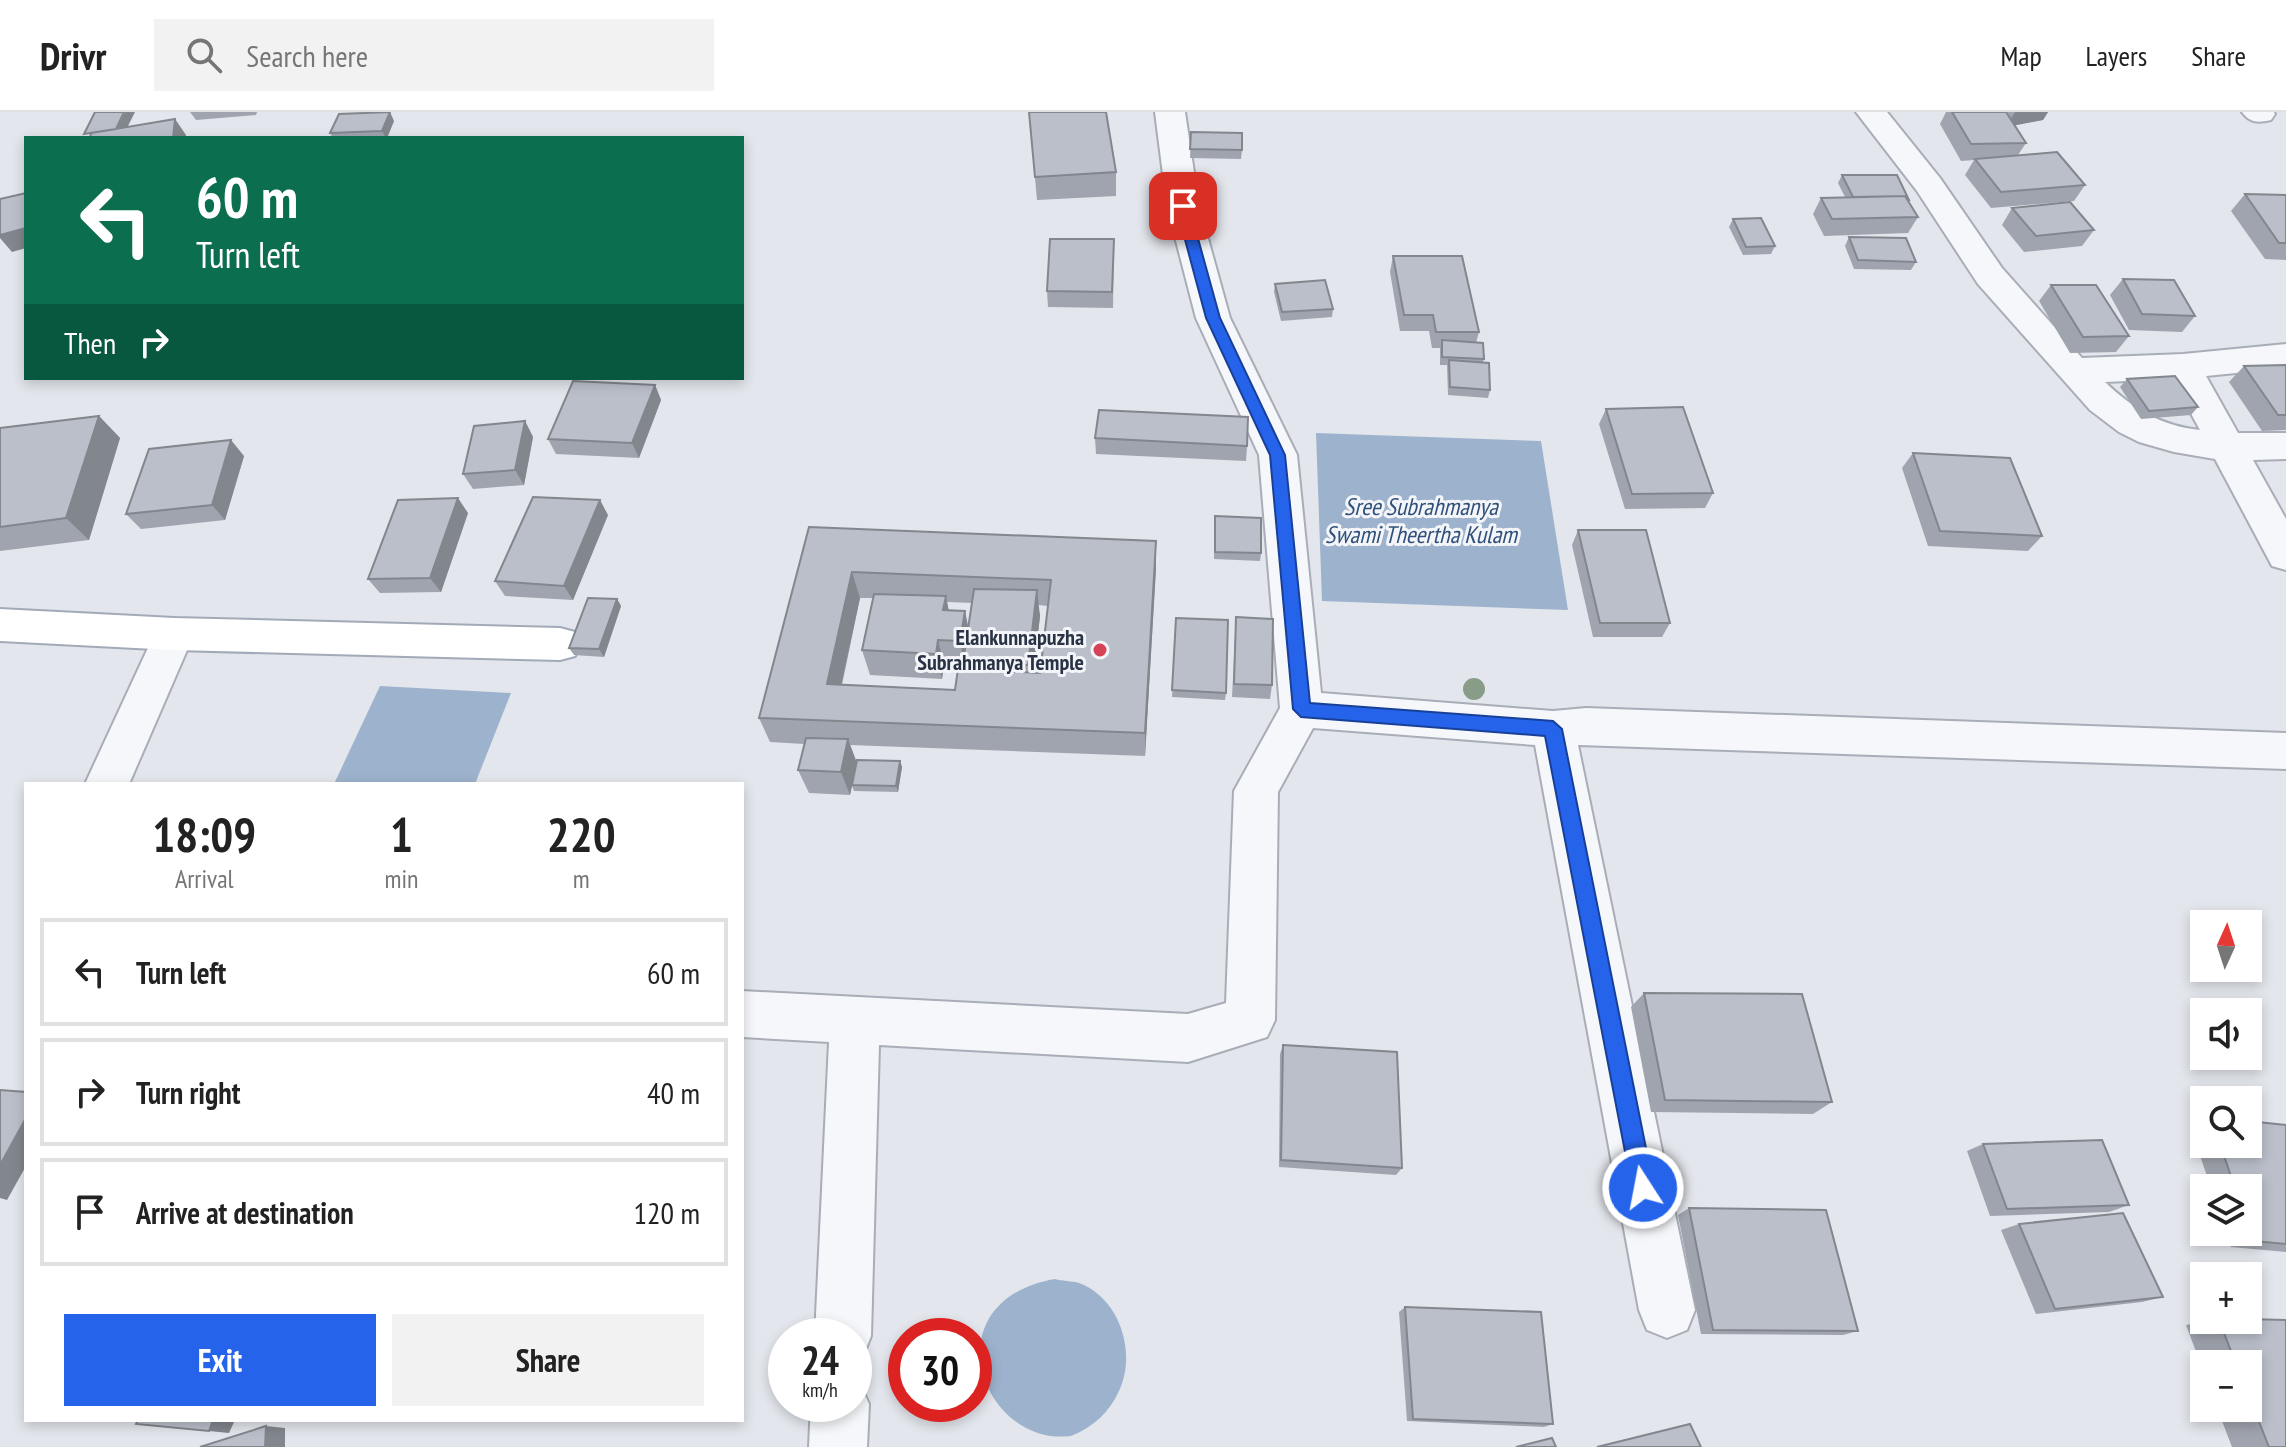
<!DOCTYPE html>
<meta charset="utf-8">
<style>
body{margin:0;font-family:"PT Sans Narrow",sans-serif;background:#f2f2f2;color:#222;height:100vh;display:flex;flex-direction:column;font-size:30px;white-space:nowrap}
*{box-sizing:border-box;margin:0}
p{font-size:26px;color:#767676}
.icon{flex:none;width:44px;height:44px;fill:none;stroke:currentColor;stroke-width:2;stroke-linecap:round;stroke-linejoin:round}
.map{position:relative;flex:1;overflow:hidden}
.sheet{position:absolute;left:24px;top:670px;width:720px;height:640px;display:flex;flex-direction:column;background:#fff;border-radius:0px;box-shadow:0 4px 12px #0003}
.sheet>*{flex:none}
.banner{position:absolute;left:24px;top:24px;width:720px;height:244px;border-radius:0px;box-shadow:0 4px 12px #0003;background:#0b6e4f;color:#fff;overflow:hidden}
.needle{width:52px;rotate:3deg}
.buttons{position:absolute;left:2190px;top:798px;display:grid;gap:16px}
.buttons a{display:grid;place-items:center;width:72px;height:72px;border-radius:0px;background:#fff;box-shadow:0 4px 12px #0003;font-size:40px}
.speed{position:absolute;left:768px;top:1206px;display:flex;gap:16px;font-size:40px;font-weight:700;text-align:center}
.speed>*{display:grid;place-content:center;width:104px;height:104px;border-radius:50%;background:#fff;box-shadow:0 4px 12px #0003;line-height:1}
.speed small{font-size:20px;font-weight:400}
.speed .limit{border:12px solid #d22;background:#fff;color:#111}
.pin{position:absolute;display:grid;place-items:center;width:68px;height:68px;color:#fff;margin:-34px;border-radius:16px;box-shadow:0 4px 12px #0006}
.me{position:absolute;width:88px;margin:-44px;rotate:349deg;stroke-linejoin:round;filter:drop-shadow(0 0 6px #0008)}
.turn{display:flex;align-items:center;gap:28px;height:168px;padding:0 40px;font-size:36px}
.turn .icon{width:104px;height:104px;stroke-width:2.5}
.turn b{display:block;font-size:56px;line-height:68px}
.then{display:flex;align-items:center;height:76px;padding:0 40px;background:#0003;gap:16px;font-size:30px}
.eta{display:flex;justify-content:space-evenly;align-items:center;height:136px;text-align:center}
.eta b{font-size:48px;font-weight:700;line-height:56px}
.button{display:flex;gap:16px;margin-top:auto;padding:16px 40px}
.button a{flex:1;height:92px;border-radius:0px;background:#2563eb;color:#fff;font-size:32px;font-weight:700;line-height:92px;text-align:center}
.button a+a{background:#f2f2f2;color:#222}
ul{padding:0;list-style:none}
li{display:flex;align-items:center;gap:24px;height:108px;margin:0 16px 12px;padding:0 24px;border:4px solid #e0e0e0;border-radius:0px}
li div{flex:1}
li b{display:block;font-size:30px}
li em{font-style:normal}
header{display:flex;align-items:center;gap:48px;box-sizing:border-box;height:112px;padding:0 40px;background:#fff;border-bottom:2px solid #e0e0e0}
header strong{font-size:38px}
nav{display:flex;gap:44px;margin-inline-start:auto;font-size:28px}
.search{width:560px;height:72px;background:#f2f2f2;display:flex;align-items:center;gap:20px;box-sizing:border-box;padding:0 28px;border-radius:0px;color:#767676;font-size:30px}
.map>svg:first-child{display:block}
.water{fill:#9db3cd}
.lines{fill:none;stroke-linecap:round;stroke-linejoin:round}
.minor-casing{stroke:#a8adb7;stroke-width:4}
.major-casing{stroke:#a2aab8;stroke-width:4}
.minor{fill:#f6f7fa;fill-rule:evenodd}
.major{fill:#fff;fill-rule:evenodd}
.tree{fill:#889d88}
.wall{fill:#a0a4ae;fill-rule:evenodd}
.shaded-wall{fill:#82868d}
.building{fill:#babfca;stroke:#82868d;stroke-width:2;fill-rule:evenodd}
.route{fill:#2563eb;stroke:#184099;stroke-width:2}
.poi-dot{fill:#d64357;stroke:#f3f5f9;stroke-width:3}
.labels{text-anchor:middle;stroke-width:6;stroke-linejoin:round;paint-order:stroke}
.poi-label{font-size:22px;font-weight:bold;fill:#2a3345;stroke:#f3f5f9;text-anchor:end}
.water-label{font-size:24px;font-style:italic;fill:#31517c;stroke:#f3f5f9}
</style>
<header>
<strong>Drivr</strong>
<div class="search"><svg class="icon" aria-label="search" viewBox="0 0 24 24"><circle cx="10" cy="10" r="6"/><path d="M15 15l6 6"/></svg>Search here</div>
<nav><a>Map</a><a>Layers</a><a>Share</a></nav>
</header>
<div class="map">
<svg width="2286" height="1335" viewBox="0 0 2286 1335">
<rect width="100%" height="100%" fill="#e3e6ec"/>
<path class="water" d="M1316 321 1541 329 1568 498 1322 489Z
M380 574 511 581 475 672H334Z
M1055 1167C1062 1169 1072 1169 1079 1171 1120 1186 1137 1241 1119 1279 1109 1301 1093 1315 1071 1324 981 1335 929 1189 1055 1167Z"/>
<g class="lines">
<g class="minor-casing">
<path id="minor" d="M1155 0H1185L1199 94 1230 206 1297 343 1321 581 1553 599 1586 596 2286 621V657L1578 633 1695 1198 1687 1218 1667 1226 1647 1218 1639 1198 1535 633 1313 616 1278 680 1275 908 1267 925 1188 950 879 933 871 1224 863 1244 854 1247V1224H815L829 930 742 925V879L1188 902 1226 891 1234 679 1280 596 1259 343 1196 206 1167 94Z
M1856 0H1887L1940 66 2002 156 2082 246 2183 242 2286 232V256L2206 264 2238 321H2286V347L2253 348 2286 407V458L2272 454 2215 347 2174 340 2139 330 2119 320 2090 298 1978 172 1917 79ZM2172 267 2200 318C2161 314 2133 297 2105 270Z
M2242 0H2274L2275 2 2271 8C2258 11 2250 11 2242 0Z
M174 506 188 510 194 522 129 672H85L160 510Z
M854 1269 860 1272 869 1292 867 1335H809L811 1292H854Z"/>
</g>
<g class="major-casing">
<path id="major" d="M0 497 174 506 560 516 575 520 581 532 575 544 560 548 174 538 0 529Z"/>
</g>
<use href="#minor" class="minor"/>
<use href="#major" class="major"/>
</g>
<circle class="tree" cx="1474" cy="577" r="11"/>
<path class="wall" d="M190 0H257L256 3 196 8Z
M1029 0 1116 60V84L1037 88Z
M1946 0H2048L2043 8 2014 13 2026 31 2018 43 2085 73 2074 89 1991 96 1965 63 1974 48 1961 49 1940 12Z
M394 9 387 26H333L330 21Z
M1191 20 1242 38 1241 47 1190 46Z
M1842 63 1909 90 1918 105 1908 121 1824 124 1813 102 1821 86 1845 85 1838 71Z
M2245 82 2286 83V148L2265 147 2231 99Z
M2012 96 2094 118 2082 134 2024 140 2002 113Z
M1733 107 1775 134 1771 142 1743 143 1729 115Z
M1849 125 1916 150 1911 158 1854 157 1845 134Z
M1114 127 1113 196 1048 195 1047 179Z
M1393 144 1479 220 1476 231 1484 247 1483 250 1490 278 1488 286 1448 283 1447 253H1440V236H1432L1429 219H1400L1390 160Z
M2123 167 2195 204 2182 220 2129 218 2110 183Z
M1275 172 1333 197 1332 205 1281 209 1274 180Z
M2051 173 2129 224 2116 240 2070 241 2039 189Z
M2286 253V318L2262 319 2229 270 2244 254Z
M2127 267 2198 295 2191 303 2141 307 2120 275Z
M655 273 661 288 639 346 556 342 548 327Z
M1606 297 1713 381 1705 396 1625 397 1599 312Z
M99 304 120 326 89 428 0 439V316Z
M525 309 533 325 524 373 473 377 463 362Z
M1095 326 1247 334 1246 349 1096 342Z
M1913 341 2042 424 2028 439 1928 434 1902 356Z
M244 344 225 408 141 417 126 402Z
M468 401 441 480 380 481 368 467Z
M608 403 573 488 505 484 495 469Z
M1215 404 1261 441 1260 449 1214 447Z
M809 415 1156 456 1145 644 850 633 856 650 900 649 902 655 898 680 854 679 852 674 850 683 809 681 798 658 804 632 770 630 759 606ZM860 486H873L862 538 870 563 942 567 944 553 964 554 965 558 955 578 842 573ZM947 490 972 491 968 515 965 499 948 498ZM1038 493 1048 494 1040 561H1033L1040 504Z
M1578 418 1670 511 1662 525H1593L1572 433Z
M617 487 621 494 604 545 574 543 569 536Z
M1236 505 1272 573 1270 587 1232 585Z
M1176 506 1226 581 1225 588 1172 585Z
M1644 881 1832 990 1813 1002 1651 1000 1631 895Z
M1283 933 1402 1056 1396 1063 1279 1055 1280 942Z
M2204 1009V1032H2248L2286 1013V1140L2231 1135 2226 1120H2248V1076H2211L2190 1014Z
M1983 1032 2129 1093 2109 1100 1990 1104 1967 1039Z
M1689 1096 1858 1219 1843 1223 1701 1222 1678 1103Z
M2019 1112 2163 1185 2142 1190 2036 1202 2001 1118Z
M1405 1195 1553 1312 1544 1315 1407 1309 1399 1200Z
M2211 1208H2248L2286 1335H2232L2217 1296H2248V1252H2204V1261L2186 1213Z"/>
<path class="shaded-wall" d="M125 0H135L122 26 115 20Z
M390 0 394 9 387 26H386L382 19Z
M2015 0H2048L2043 8 2006 15Z
M175 7 186 23V26H173Z
M26 116V136L12 140 0 126V123Z
M655 273 661 288 639 346 632 331Z
M99 304 120 326 89 428 66 406Z
M525 309 533 325 524 373 515 358Z
M231 328 244 344 225 408 212 393Z
M458 386 468 401 441 480 430 466Z
M600 388 608 403 573 488 564 474Z
M1156 429V456L1145 644V621Z
M852 460 860 486 836 597 827 572Z
M1037 478 1040 504 1032 577 1028 553Z
M946 484 951 510 943 498Z
M617 487 621 494 604 545 599 537Z
M965 499 970 524 964 550 960 529Z
M938 528 944 553 942 567 936 542Z
M848 627 857 651 850 683 841 660Z
M900 649 902 655 898 680 896 674Z
M26 1006V1054L7 1088 0 1086V1053Z
M213 1308H235L229 1321 209 1319Z
M266 1314 285 1316V1335H265Z"/>
<path class="building" d="M95 0H124L116 17 84 22Z
M390 0 382 19 330 21 339 2Z
M1029 0H1106L1116 60 1035 65Z
M1952 0H2006L2026 31 1971 32Z
M175 7 173 26H90L91 21Z
M1191 20 1242 21V38L1190 37Z
M2057 40 2085 73 2001 80 1975 47Z
M1842 63H1897L1909 88H1908L1905 84 1853 85Z
M26 81V116L0 123V87Z
M2245 82 2286 83V131H2279Z
M1905 84 1918 105 1832 107 1821 86Z
M2070 90 2094 118 2036 124 2012 96Z
M1761 106 1775 134 1746 135 1733 107Z
M1849 125 1906 126 1916 150 1858 148Z
M1050 127H1114L1112 180 1047 179Z
M1393 144H1462L1479 220H1436L1433 203H1404Z
M2123 167 2174 168 2195 204 2142 202Z
M1325 168 1333 197 1282 200 1275 172Z
M2051 173H2096L2129 224 2083 225Z
M1442 228 1483 231 1484 247 1442 245Z
M1449 248 1489 251 1490 278 1450 275Z
M2286 253V303H2278L2244 254Z
M2175 264 2198 295 2149 299 2127 267Z
M573 269 655 273 632 331 548 327Z
M1683 295 1713 381 1632 382 1606 297Z
M1099 298 1248 305 1247 334 1095 326Z
M99 304 66 406 0 415V316Z
M525 309 515 358 463 362 474 314Z
M231 328 212 393 126 402 149 337Z
M1913 341 2010 346 2042 424 1940 419Z
M533 385 600 388 564 474 495 469Z
M458 386 430 466 368 467 398 388Z
M1215 404 1261 406V441L1215 440Z
M809 415 1156 429 1145 621 759 606ZM852 460 1051 468 1040 561 958 557 955 578 827 572Z
M1578 418H1646L1670 511H1600Z
M974 477 1037 478 1028 553 963 550Z
M874 482 946 484 943 498 965 499 960 529 938 528 936 542 862 538Z
M588 486 617 487 599 537 569 536Z
M1236 505 1273 507 1272 573 1234 572Z
M1176 506 1228 508 1226 581 1172 578Z
M806 626 848 627 841 660 798 658Z
M857 648 900 649 896 674 852 673Z
M1644 881 1802 882 1832 990 1665 988Z
M1283 933 1397 940 1402 1056 1281 1048Z
M0 978 26 980V1006L0 1053Z
M2248 1009 2286 1013V1132L2254 1129 2248 1112V1076H2235L2220 1032H2248Z
M2102 1028 2129 1093 2007 1097 1983 1032Z
M1689 1096 1826 1098 1858 1219 1713 1218Z
M2123 1101 2163 1185 2055 1197 2019 1112Z
M1405 1195 1541 1200 1553 1312 1413 1307Z
M2248 1207 2286 1208V1335H2269L2248 1282V1252H2236L2219 1208Z
M138 1308H213L209 1319 136 1312Z
M1690 1312 1701 1335H1597Z
M266 1314 265 1335H200Z
M1552 1326 1556 1335H1516Z"/>
<path class="route" d="M1183 90 1189 94 1220 206 1285 343 1310 591 1553 609 1562 617 1654 1076 1650 1084 1643 1087 1635 1084 1632 1076 1545 624 1301 605 1293 597 1270 343 1206 206 1176 94Z"/>
<circle class="poi-dot" cx="1100" cy="538" r="8"/>
<g class="labels">
<g class="poi-label">
<text x="1084" y="533">Elankunnapuzha<tspan x="1084" dy="25">Subrahmanya Temple</tspan></text>
</g>
<g class="water-label">
<text x="1421" y="403">Sree Subrahmanya<tspan x="1421" dy="28">Swami Theertha Kulam</tspan></text>
</g>
</g>
</svg>
<div class="buttons">
<a><svg class="needle" viewBox="-14 -14 28 28"><path d="M0-13l5 13h-10z" fill="#e53935"/><path d="M0 13l5-13h-10z" fill="#767676"/></svg></a>
<a><svg class="icon" aria-label="sound" viewBox="0 0 24 24"><path d="M4 9h4l5-4v14l-5-4H4zM17 9q2 3 0 6"/></svg></a>
<a><svg class="icon" aria-label="search" viewBox="0 0 24 24"><circle cx="10" cy="10" r="6"/><path d="M15 15l6 6"/></svg></a>
<a><svg class="icon" aria-label="layers" viewBox="0 0 24 24"><path d="M12 4l9 5-9 5-9-5zM3 14l9 5 9-5"/></svg></a>
<a>+</a>
<a>−</a>
</div>
<div class="speed"><div>24<small>km/h</small></div><div class="limit">30</div></div>
<div class="pin" style="left:1183px;top:94px;background:#d93025"><svg class="icon" aria-label="arrive" viewBox="0 0 24 24"><path d="M6 21V4h12l-3 4 3 4H6"/></svg></div>
<svg class="me" style="left:1643px;top:1076px" viewBox="-20 -20 40 40"><circle r="17" fill="#2563eb" stroke="#fff" stroke-width="3"/><path d="M0-11L8 9 0 5-8 9z" fill="#fff"/></svg>
<div class="banner">
<div class="turn"><svg class="icon" aria-label="left" viewBox="0 0 24 24"><path d="M17 20v-9H6M10 6l-5 5 5 5"/></svg><div><b>60 m</b>Turn left</div></div>
<div class="then">Then<svg class="icon" aria-label="right" viewBox="0 0 24 24"><path d="M7 20v-9h11M14 6l5 5-5 5"/></svg></div>
</div>
<section class="sheet">
<div class="eta">
<div><b>18:09</b><p>Arrival</p></div>
<div><b>1</b><p>min</p></div>
<div><b>220</b><p>m</p></div>
</div>
<ul>
<li><svg class="icon" aria-label="left" viewBox="0 0 24 24"><path d="M17 20v-9H6M10 6l-5 5 5 5"/></svg><div><b>Turn left</b></div><em>60 m</em></li>
<li><svg class="icon" aria-label="right" viewBox="0 0 24 24"><path d="M7 20v-9h11M14 6l5 5-5 5"/></svg><div><b>Turn right</b></div><em>40 m</em></li>
<li><svg class="icon" aria-label="arrive" viewBox="0 0 24 24"><path d="M6 21V4h12l-3 4 3 4H6"/></svg><div><b>Arrive at destination</b></div><em>120 m</em></li>
</ul>
<div class="button"><a>Exit</a><a>Share</a></div>
</section>
</div>
